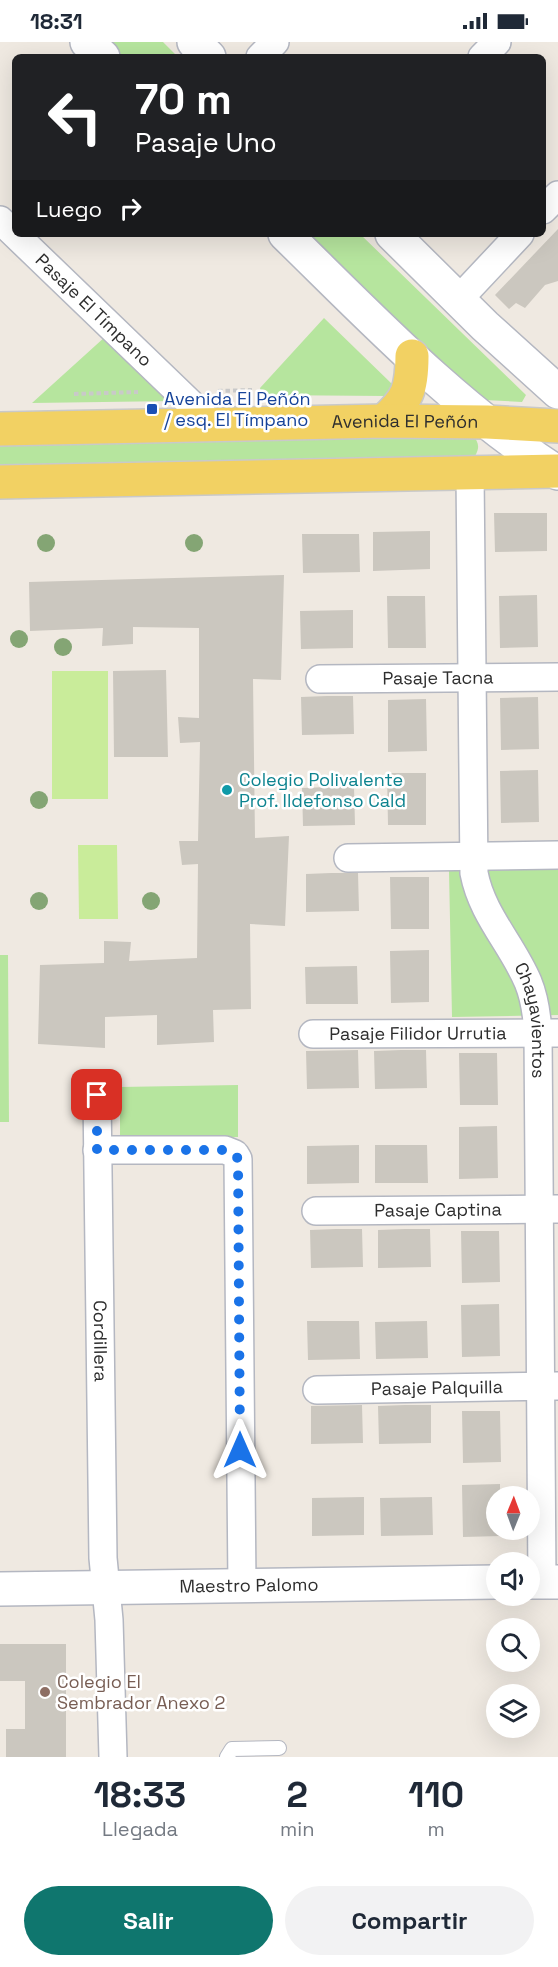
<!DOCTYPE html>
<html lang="es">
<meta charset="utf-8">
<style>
body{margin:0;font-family:"Space Grotesk",sans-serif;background:#f2f2f3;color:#1f2937;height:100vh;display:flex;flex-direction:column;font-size:22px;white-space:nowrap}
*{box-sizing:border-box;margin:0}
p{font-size:20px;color:#747a83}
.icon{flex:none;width:33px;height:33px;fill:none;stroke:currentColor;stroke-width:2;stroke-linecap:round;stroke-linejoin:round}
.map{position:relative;height:1715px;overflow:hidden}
.drawer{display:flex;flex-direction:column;background:#fff;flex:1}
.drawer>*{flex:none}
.guide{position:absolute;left:12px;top:12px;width:534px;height:183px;border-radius:9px;box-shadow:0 6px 24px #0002;background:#202124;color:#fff;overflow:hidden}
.needle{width:39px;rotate:1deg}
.buttons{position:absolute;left:486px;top:1444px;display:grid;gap:12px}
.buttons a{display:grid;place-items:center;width:54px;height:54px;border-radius:50%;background:#fff;box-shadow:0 6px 24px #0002;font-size:30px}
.pin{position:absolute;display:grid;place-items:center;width:51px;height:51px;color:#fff;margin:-26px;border-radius:12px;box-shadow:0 3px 9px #0006}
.me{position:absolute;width:66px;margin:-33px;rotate:0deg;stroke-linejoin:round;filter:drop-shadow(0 0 4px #0008)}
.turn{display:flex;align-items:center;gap:21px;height:126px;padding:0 24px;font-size:27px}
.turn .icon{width:78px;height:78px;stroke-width:2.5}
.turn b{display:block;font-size:42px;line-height:51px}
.then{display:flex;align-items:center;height:57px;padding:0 24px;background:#0003;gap:12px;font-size:22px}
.eta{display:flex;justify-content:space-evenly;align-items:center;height:102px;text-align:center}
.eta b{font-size:36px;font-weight:600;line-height:42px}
.button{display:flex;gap:12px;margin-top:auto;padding:12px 24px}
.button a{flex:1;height:69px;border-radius:36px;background:#0f766e;color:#fff;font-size:24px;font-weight:600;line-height:69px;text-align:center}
.button a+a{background:#f2f2f3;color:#1f2937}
.status{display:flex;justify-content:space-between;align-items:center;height:42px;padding:0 30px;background:#fff;direction:ltr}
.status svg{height:16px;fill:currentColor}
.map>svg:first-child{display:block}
.green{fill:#b6e59e}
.pitch{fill:#c9ec9a}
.building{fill:#cbc7bf}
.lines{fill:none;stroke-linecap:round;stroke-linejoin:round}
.service-casing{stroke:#b4b7c1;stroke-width:16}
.minor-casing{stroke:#b4b7c1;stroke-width:30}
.tertiary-casing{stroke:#b4b7c1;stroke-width:36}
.primary-casing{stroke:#c9c9c9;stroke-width:36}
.path{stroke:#c9c9c9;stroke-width:4;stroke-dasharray:4.5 3;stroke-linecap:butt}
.service{stroke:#fff;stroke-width:14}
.minor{stroke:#fff;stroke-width:27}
.tertiary{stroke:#fff;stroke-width:33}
.primary{stroke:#f2d163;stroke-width:33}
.tree{fill:#84a574}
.route{stroke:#1a73e8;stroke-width:10;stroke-dasharray:0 18}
.transit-dot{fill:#1a4fb4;stroke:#fff;stroke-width:2}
.culture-dot{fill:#0f9aa8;stroke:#fff;stroke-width:2}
.education-dot{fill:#8d6e63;stroke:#fff;stroke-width:2}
.labels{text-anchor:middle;stroke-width:5;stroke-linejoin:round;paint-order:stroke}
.street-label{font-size:18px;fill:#2e2e2e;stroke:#fff}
.transit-label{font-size:18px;fill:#164399;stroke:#fff;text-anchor:start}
.culture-label{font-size:18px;fill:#0d838f;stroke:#fff;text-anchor:start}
.education-label{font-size:18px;fill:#785e54;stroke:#fff;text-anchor:start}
</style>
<div class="status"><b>18:31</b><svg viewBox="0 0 49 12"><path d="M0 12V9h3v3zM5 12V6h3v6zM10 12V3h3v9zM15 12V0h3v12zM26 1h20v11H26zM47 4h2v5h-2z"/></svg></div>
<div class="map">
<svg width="558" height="1715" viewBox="0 0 558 1715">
<rect width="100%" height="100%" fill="#efe9e1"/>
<path class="green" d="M104 0H163L178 15H119Z
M304 192H360L526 353 522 360 484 358 470 351Z
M324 276 392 342 394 350 386 354 262 353 260 346Z
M106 294 174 359 32 361Z
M472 392C479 401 480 405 475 414L0 424V394Z
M558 827V973L452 975 449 829Z
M0 913H8L9 1080H0Z
M238 1043V1095L120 1096V1045Z"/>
<path class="pitch" d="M52 629H108V757H52Z
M78 803H117L118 877H79Z"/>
<path class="building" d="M558 187V239L545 243 525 266 516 261 509 267 495 253Z
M494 471H547V509L495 510Z
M430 489V527L373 529V490Z
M302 492H359L360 530 303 531Z
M284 533 281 638 253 637 255 796 289 794 285 884 250 882 251 967 213 968 214 1000 157 1003V973L105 975V1006L38 1002 40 923 104 921V899L131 900 129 919 197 916 198 822 182 823 179 799H198L200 700 180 701 178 675 199 676V586L133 585V602L102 604 103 586 30 589 29 540Z
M537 553 538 605 500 606 499 554Z
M387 554H425L426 606H388Z
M353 568V606L301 607 300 569Z
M166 628 168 715H114L113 629Z
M327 654H353L354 692 302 693 301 655Z
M538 655 539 707 501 708 500 656Z
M426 657 427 709 388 710V658Z
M538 728 539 780 501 781 500 729Z
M387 731H426V783H388Z
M328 745H354L355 783 303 784 302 746Z
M331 831H358L359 869 306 870V832Z
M390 835H429V887H391Z
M429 908V960L391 961 390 909Z
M357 924 358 962H306L305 925Z
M358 1008 359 1046 307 1047 306 1009Z
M401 1008H426L427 1046 375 1047 374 1009Z
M459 1011H497L498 1063H460Z
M497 1084 498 1136 459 1137V1085Z
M359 1103V1141L307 1142V1104Z
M375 1103H427L428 1141H375Z
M336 1187H362L363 1225 311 1226 310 1188Z
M405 1187H430L431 1225 378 1226V1188Z
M461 1189H499L500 1240 462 1241Z
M499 1262 500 1314 462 1315 461 1263Z
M307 1279H359L360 1317 308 1318Z
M427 1279 428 1316 376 1317 375 1280Z
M362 1363 363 1401 311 1402V1364Z
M405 1363H431V1401L379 1402 378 1364Z
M462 1369H500L501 1420 463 1421Z
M500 1442V1455H496V1488H501V1494L463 1495 462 1443Z
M364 1455V1493L312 1494V1456Z
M432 1455 433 1493 381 1494 380 1456Z
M0 1602H66V1715H6V1687H25V1639H0Z"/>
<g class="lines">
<g class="service-casing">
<path id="service" d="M227 1715 232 1707 279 1706"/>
</g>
<g class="minor-casing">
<g id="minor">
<path d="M260 15 275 0"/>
<path d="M482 15 497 0"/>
<path d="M543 168 558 153"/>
<path id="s1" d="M0 178 214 384"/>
<path d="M459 257 520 192"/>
<path id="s2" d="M470 431 474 831C482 873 512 902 528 940 535 957 537 974 538 991L542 1540"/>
<path id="s3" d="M320 637 558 635"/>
<path d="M348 816 558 813"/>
<path id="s4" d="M313 992 558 991"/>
<path id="s5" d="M97 1053 103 1516 109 1578 113 1715"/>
<path d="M97 1108H225L235 1112 238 1117 242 1544"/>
<path id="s6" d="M316 1169 557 1167"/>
<path id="s7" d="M317 1348 558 1344"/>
</g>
</g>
<g class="tertiary-casing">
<g id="tertiary">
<path d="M87 0 103 15"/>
<path d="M194 0 209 15"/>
<path d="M285 192C371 276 456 366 558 431"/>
<path d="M392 192 485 284 558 350"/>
<path d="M530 1540H558"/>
<path id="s8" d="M0 1547 496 1540"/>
</g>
</g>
<g class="primary-casing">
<g id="primary">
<path d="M384 379C408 357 412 347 412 314"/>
<path id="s9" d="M0 387 384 379 487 380 558 384"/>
<path d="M0 440 558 429"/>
</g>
</g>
<path class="path" d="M218 349 252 348
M74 352 138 350"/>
<use href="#service" class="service"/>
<use href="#minor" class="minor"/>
<use href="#tertiary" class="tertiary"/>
<use href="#primary" class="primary"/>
</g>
<g class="tree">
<circle cx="46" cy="501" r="9"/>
<circle cx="194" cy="501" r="9"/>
<circle cx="19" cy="597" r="9"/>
<circle cx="63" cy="605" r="9"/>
<circle cx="39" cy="758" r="9"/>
<circle cx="39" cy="859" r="9"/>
<circle cx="151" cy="859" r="9"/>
</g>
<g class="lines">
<path class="route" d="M97 1053V1108H225L235 1112 238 1117 240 1408"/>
</g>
<rect class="transit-dot" x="146" y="361" width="12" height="12" rx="3"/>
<circle class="culture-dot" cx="227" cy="748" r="6"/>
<circle class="education-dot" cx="45" cy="1650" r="6"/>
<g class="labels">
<g class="street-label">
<text dy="6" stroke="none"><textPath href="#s1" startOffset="130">Pasaje El Tímpano</textPath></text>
<text dy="6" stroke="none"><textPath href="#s9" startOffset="405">Avenida El Peñón</textPath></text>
<text dy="6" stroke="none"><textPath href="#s3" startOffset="118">Pasaje Tacna</textPath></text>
<text dy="6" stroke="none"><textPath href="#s2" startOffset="561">Chayavientos</textPath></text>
<text dy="6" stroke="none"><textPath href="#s4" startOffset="105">Pasaje Filidor Urrutia</textPath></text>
<text dy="6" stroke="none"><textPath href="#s6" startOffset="122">Pasaje Captina</textPath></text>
<text dy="6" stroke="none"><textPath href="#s5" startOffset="246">Cordillera</textPath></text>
<text dy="6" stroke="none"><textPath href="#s7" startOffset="120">Pasaje Palquilla</textPath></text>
<text dy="6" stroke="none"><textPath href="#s8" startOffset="249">Maestro Palomo</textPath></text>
</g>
<g class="transit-label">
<text x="164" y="363">Avenida El Peñón<tspan x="164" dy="21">/ esq. El Tímpano</tspan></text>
</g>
<g class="culture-label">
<text x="239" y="744">Colegio Polivalente<tspan x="239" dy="21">Prof. Ildefonso Cald</tspan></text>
</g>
<g class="education-label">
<text x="57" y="1646">Colegio El<tspan x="57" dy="21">Sembrador Anexo 2</tspan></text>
</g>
</g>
</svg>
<div class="buttons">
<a><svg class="needle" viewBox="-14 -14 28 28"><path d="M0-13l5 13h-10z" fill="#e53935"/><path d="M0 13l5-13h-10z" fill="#747a83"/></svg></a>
<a><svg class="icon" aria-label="sound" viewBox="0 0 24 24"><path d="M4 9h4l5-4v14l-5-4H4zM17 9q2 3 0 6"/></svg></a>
<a><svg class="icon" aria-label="search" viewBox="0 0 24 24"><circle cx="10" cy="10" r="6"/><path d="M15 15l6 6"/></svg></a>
<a><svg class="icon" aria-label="layers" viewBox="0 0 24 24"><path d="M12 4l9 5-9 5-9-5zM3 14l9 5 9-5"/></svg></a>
</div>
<div class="pin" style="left:97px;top:1053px;background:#d93025"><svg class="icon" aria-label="arrive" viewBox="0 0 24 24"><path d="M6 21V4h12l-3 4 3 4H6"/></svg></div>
<svg class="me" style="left:240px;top:1408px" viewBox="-20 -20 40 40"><path d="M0-17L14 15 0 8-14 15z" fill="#1a73e8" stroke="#fff" stroke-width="4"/></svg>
<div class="guide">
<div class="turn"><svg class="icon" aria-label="left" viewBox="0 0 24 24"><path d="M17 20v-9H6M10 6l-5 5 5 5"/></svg><div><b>70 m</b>Pasaje Uno</div></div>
<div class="then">Luego<svg class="icon" aria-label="right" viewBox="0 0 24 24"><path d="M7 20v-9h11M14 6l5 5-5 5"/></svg></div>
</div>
</div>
<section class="drawer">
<div class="eta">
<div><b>18:33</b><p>Llegada</p></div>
<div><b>2</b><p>min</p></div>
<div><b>110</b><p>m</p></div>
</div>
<div class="button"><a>Salir</a><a>Compartir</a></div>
</section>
